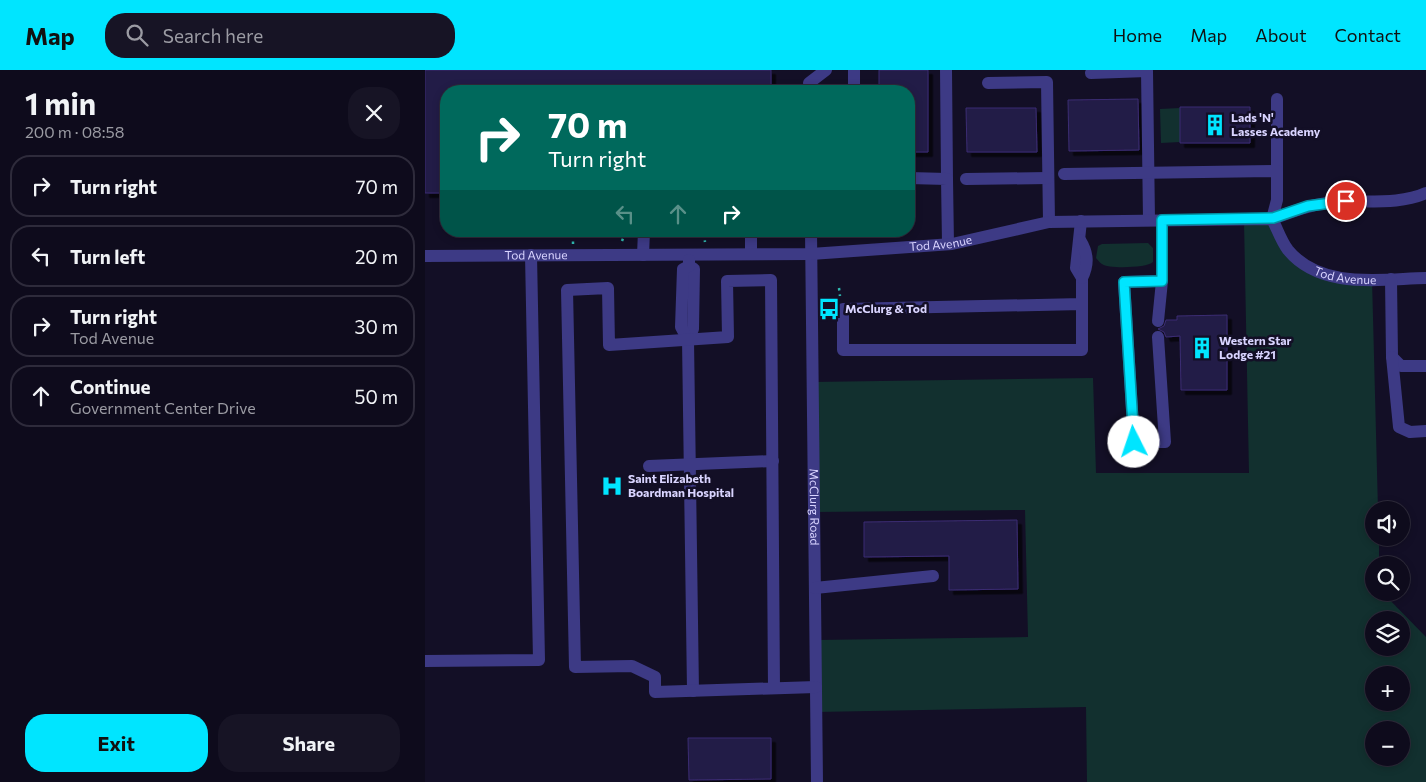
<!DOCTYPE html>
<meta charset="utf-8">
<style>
body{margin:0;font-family:Commissioner,sans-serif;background:#171425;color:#f1f3f6;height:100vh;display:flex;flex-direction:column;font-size:19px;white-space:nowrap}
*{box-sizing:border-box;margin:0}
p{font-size:16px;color:#9b9ba3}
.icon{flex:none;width:28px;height:28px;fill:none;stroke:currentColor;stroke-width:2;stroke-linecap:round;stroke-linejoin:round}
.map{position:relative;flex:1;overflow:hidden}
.drawer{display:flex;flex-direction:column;background:#0e0b1c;width:425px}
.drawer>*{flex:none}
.top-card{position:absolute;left:15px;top:15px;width:475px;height:152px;border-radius:20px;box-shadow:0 2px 8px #0003,0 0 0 1px #2e2b3b;background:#00695c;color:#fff;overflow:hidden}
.fabs{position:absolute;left:940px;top:431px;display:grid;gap:10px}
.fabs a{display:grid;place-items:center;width:45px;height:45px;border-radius:50%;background:#0e0b1c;box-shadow:0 2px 8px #0003,0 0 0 1px #2e2b3b;font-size:25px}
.pin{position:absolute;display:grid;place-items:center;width:42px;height:42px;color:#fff;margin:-21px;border:2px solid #fff;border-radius:50%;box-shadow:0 1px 5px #0007}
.me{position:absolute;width:55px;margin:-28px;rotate:356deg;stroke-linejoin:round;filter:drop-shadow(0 0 4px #0008)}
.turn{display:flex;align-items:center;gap:18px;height:105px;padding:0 25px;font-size:22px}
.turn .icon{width:65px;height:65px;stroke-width:2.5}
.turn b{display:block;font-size:35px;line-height:42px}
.lanes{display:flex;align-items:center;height:48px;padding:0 25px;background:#0003;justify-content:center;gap:25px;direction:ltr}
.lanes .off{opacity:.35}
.round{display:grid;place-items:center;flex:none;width:52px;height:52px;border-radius:20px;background:#171425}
.head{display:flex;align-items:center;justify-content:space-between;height:85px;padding:0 25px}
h1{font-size:30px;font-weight:700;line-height:38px}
.action{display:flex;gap:10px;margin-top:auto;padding:10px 25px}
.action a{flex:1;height:58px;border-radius:20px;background:#00e5ff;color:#111;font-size:20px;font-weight:700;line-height:58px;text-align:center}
.action a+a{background:#171425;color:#f1f3f6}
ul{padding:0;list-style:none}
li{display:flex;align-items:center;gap:15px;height:62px;margin:0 10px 8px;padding:0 15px;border:2px solid #2e2b3b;border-radius:20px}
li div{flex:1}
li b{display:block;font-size:19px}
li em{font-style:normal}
header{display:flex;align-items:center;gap:30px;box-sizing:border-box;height:70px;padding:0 25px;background:#00e5ff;color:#111}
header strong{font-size:24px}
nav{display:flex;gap:28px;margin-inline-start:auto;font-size:18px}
.search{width:350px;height:45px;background:#171425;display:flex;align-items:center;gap:12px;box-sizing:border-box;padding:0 18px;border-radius:20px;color:#9b9ba3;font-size:19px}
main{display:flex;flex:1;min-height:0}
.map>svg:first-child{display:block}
.green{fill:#12302f;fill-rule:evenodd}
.building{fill:#241b47;stroke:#3b2d73;filter:url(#shadow)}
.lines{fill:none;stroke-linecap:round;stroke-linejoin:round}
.path{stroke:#2fb8b0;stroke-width:2.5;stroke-dasharray:2.5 4;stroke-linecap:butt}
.minor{stroke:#3d3a85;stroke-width:12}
.route-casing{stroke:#0095a6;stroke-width:12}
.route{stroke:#00e5ff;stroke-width:9}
.labels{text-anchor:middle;stroke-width:5;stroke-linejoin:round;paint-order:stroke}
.poi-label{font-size:12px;font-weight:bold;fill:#d9d4ff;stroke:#130f26;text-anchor:start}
.street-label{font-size:12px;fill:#d9d4ff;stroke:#130f26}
</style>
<header>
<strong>Map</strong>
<div class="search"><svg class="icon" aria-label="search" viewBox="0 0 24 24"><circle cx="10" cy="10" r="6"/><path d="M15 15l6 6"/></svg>Search here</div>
<nav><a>Home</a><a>Map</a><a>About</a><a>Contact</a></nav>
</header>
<main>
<section class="drawer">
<div class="head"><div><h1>1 min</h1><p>200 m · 08:58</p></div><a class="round"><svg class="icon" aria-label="close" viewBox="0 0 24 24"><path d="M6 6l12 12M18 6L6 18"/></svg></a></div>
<ul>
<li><svg class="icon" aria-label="right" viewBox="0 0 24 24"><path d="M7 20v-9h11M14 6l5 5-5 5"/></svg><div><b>Turn right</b></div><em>70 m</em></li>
<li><svg class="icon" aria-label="left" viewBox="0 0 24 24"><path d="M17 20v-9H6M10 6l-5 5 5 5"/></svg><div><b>Turn left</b></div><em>20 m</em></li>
<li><svg class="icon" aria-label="right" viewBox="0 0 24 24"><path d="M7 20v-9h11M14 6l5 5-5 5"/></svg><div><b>Turn right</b><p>Tod Avenue</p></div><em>30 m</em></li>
<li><svg class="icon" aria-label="ahead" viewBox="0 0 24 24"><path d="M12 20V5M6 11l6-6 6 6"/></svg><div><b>Continue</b><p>Government Center Drive</p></div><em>50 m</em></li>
</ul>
<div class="action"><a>Exit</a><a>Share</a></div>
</section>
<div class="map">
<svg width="1001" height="712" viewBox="0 0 1001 712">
<defs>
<filter id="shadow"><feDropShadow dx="4.5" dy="4.5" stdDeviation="0" flood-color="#0009"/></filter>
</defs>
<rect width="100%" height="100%" fill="#130f26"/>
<path class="green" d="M755 38V72L736 73 735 39Z
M847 149 861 178 887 198 947 209 953 440H949V468H954V495H949V522L958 523 1001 567V712H662L661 637 391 642V570L603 567 600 440 389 442 388 312 668 308 671 403H824L819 151ZM949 550H976V578H949ZM949 605H976V632H949ZM949 660H976V688H949Z
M723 173 728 178V192C722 198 683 199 677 194 675 193 672 189 671 188L673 176 677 174Z"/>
<path class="building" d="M0 0H346V21H21V123H0Z
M454 0H503V82H484V21H454Z
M713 29 714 80 644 81 643 30Z
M755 37H825V73H755Z
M541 38H611L612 82H542Z
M802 245V320H756L755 266 741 267 739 262 733 259 739 256 741 250H752V246Z
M592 450 593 519 524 520V486L439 487V452Z
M263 668H346V709L264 710Z"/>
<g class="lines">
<path class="path" d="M279 164 280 172
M197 171 201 161
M148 174V165
M414 218 415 226"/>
<g class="minor">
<path d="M521 0 522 109"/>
<path d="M666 3 722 1 724 150"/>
<path d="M384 13 401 0"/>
<path d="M563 13 622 12 624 152"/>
<path d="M429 21V0"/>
<path d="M852 29V101"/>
<path d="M639 104 852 101V130L847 149"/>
<path d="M484 108 522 109 523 174"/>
<path d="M541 109 623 108"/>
<path d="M847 149C869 141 889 133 912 132 941 130 975 135 1001 123"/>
<path d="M656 151 651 198 657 208V280H418V239L657 234"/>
<path d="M326 161V184"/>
<path id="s1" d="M386 161 392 712"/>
<path d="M655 170C663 183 664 194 657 208"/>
<path d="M218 185 219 161"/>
<path id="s2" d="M0 186 386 184 527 174 624 152 847 149C852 158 856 171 863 180 896 220 955 209 1001 208"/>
<path d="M264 196 269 199 268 259 263 270 268 621"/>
<path d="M966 209 967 287 976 296H1001"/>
<path d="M733 251 737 211"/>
<path d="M733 267 740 372H709L699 212 737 211V150"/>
<path d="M263 270 256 257 258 199 264 196V190"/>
<path d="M967 287 974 357 985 362 1001 361"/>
<path d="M224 396 348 391"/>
<path d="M390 518 508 506"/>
<path d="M0 591 114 590 106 185"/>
<path d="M349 618 346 210 302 211 303 267 184 275 183 218 142 220 150 597 207 596 230 607V622L391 617"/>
</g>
</g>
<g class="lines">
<g class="route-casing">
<path id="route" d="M709 372 699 212 737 211V150L848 148 883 136 921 131"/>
</g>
<use href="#route" class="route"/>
</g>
<defs>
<g id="building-bare" transform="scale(1.725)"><path d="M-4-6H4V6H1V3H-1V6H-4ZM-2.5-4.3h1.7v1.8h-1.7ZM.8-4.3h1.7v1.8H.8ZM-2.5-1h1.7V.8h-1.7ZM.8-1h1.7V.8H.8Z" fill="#00e5ff" stroke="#130f26" stroke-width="2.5" paint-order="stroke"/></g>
<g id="bus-bare" transform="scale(1.725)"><path d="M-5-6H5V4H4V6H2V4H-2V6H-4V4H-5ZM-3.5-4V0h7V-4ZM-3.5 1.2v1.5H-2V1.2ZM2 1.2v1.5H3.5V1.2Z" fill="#00e5ff" stroke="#130f26" stroke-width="2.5" paint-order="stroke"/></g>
<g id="hospital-bare" transform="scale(1.725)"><path d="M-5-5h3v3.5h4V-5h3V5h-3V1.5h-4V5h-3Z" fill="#00e5ff" stroke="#130f26" stroke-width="2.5" paint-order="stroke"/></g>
</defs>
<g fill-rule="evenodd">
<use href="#building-bare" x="790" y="55"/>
<use href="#bus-bare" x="404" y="239"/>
<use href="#building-bare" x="777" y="278"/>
<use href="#hospital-bare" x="187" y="416"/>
</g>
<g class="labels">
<g class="poi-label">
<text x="806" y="52">Lads 'N'<tspan x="806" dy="14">Lasses Academy</tspan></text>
<text x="420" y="243">McClurg &amp; Tod</text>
<text x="794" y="275">Western Star<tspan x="794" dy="14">Lodge #21</tspan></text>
<text x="203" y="413">Saint Elizabeth<tspan x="203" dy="14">Boardman Hospital</tspan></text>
</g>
<g class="street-label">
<text dy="4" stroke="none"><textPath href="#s2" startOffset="516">Tod Avenue</textPath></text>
<text dy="4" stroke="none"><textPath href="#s2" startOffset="111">Tod Avenue</textPath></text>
<text dy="4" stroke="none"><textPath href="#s2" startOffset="950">Tod Avenue</textPath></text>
<text dy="4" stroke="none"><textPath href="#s1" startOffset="276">McClurg Road</textPath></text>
</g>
</g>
</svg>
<div class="fabs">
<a><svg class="icon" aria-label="sound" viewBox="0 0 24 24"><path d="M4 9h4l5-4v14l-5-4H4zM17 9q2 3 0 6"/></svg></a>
<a><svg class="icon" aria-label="search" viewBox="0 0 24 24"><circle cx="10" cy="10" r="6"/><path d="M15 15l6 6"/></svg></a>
<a><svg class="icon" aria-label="layers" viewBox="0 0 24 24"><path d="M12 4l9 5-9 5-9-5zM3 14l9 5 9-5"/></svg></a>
<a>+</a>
<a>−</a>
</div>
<div class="pin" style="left:921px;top:131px;background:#d93025"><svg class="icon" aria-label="arrive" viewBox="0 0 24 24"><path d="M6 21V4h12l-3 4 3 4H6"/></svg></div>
<svg class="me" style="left:709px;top:372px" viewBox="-20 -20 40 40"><circle r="19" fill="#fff"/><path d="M0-13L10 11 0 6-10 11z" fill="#00e5ff"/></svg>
<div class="top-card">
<div class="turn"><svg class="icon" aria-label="right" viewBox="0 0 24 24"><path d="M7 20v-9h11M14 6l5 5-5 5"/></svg><div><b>70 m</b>Turn right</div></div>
<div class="lanes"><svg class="icon off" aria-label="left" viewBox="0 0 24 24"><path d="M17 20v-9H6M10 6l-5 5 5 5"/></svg><svg class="icon off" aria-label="ahead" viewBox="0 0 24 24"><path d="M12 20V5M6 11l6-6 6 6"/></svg><svg class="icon" aria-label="right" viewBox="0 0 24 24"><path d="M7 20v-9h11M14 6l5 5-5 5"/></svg></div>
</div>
</div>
</main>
